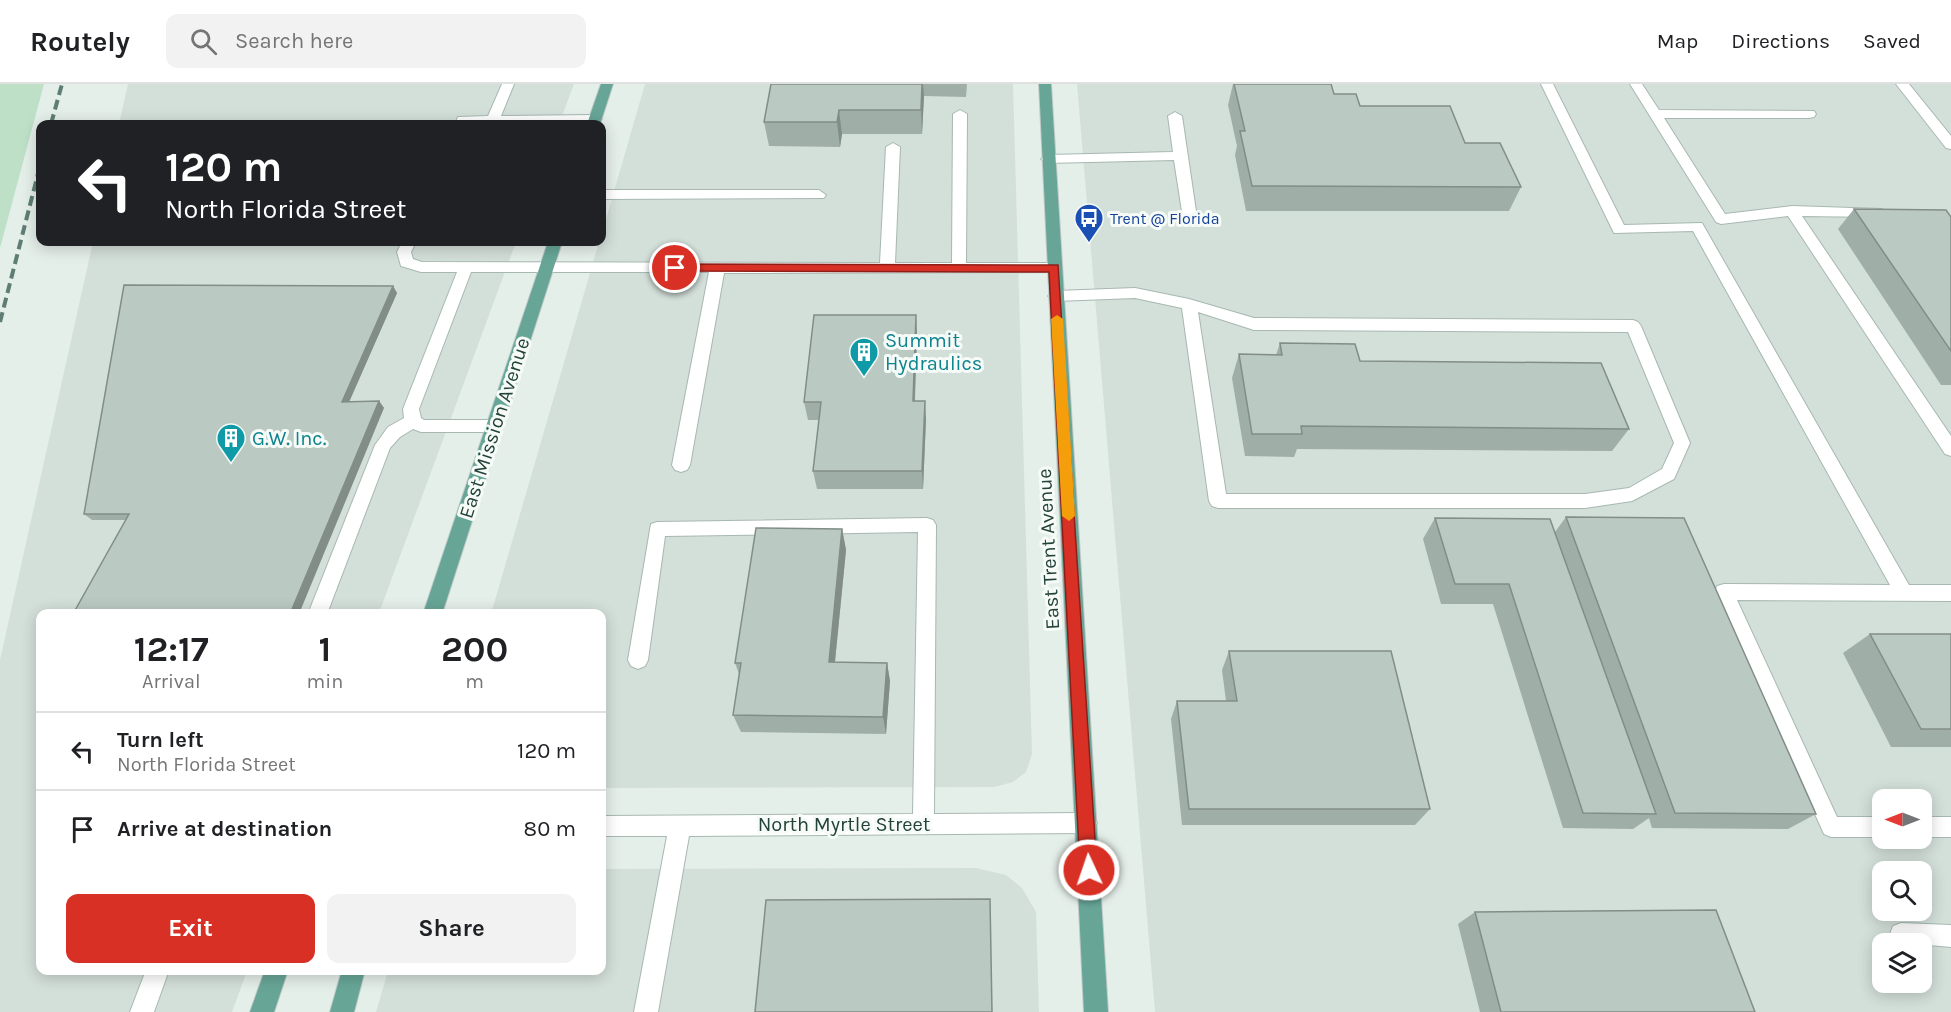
<!DOCTYPE html>
<style>
body{margin:0;font-family:Karla,sans-serif;background:#f2f2f2;color:#202124;height:100vh;display:flex;flex-direction:column;font-size:22px;white-space:nowrap}
*{box-sizing:border-box;margin:0}
p{font-size:20px;color:#757577}
.icon{flex:none;width:33px;height:33px;fill:none;stroke:currentColor;stroke-width:2;stroke-linecap:round;stroke-linejoin:round}
.map{position:relative;flex:1;overflow:hidden}
.sheet{position:absolute;left:36px;top:525px;width:570px;height:366px;display:flex;flex-direction:column;background:#fff;border-radius:12px;box-shadow:0 3px 15px #0003}
.sheet>*{flex:none}
.hud{position:absolute;left:36px;top:36px;width:570px;height:126px;border-radius:12px;box-shadow:0 3px 15px #0003;background:#202124;color:#fff;overflow:hidden}
.needle{width:39px;rotate:270deg}
.tools{position:absolute;left:1872px;top:705px;display:grid;gap:12px}
.tools a{display:grid;place-items:center;width:60px;height:60px;border-radius:12px;background:#fff;box-shadow:0 3px 15px #0003;font-size:30px}
.pin{position:absolute;display:grid;place-items:center;width:51px;height:51px;color:#fff;margin:-26px;border:3px solid #fff;border-radius:50%;box-shadow:0 2px 6px #0007}
.me{position:absolute;width:66px;margin:-33px;rotate:357deg;stroke-linejoin:round;filter:drop-shadow(0 0 4px #0008)}
.turn{display:flex;align-items:center;gap:21px;height:126px;padding:0 30px;font-size:27px}
.turn .icon{width:78px;height:78px;stroke-width:2.5}
.turn b{display:block;font-size:42px;line-height:51px}
.eta{display:flex;justify-content:space-evenly;align-items:center;height:102px;text-align:center}
.eta b{font-size:36px;font-weight:700;line-height:42px}
.action{display:flex;gap:12px;margin-top:auto;padding:12px 30px}
.action a{flex:1;height:69px;border-radius:12px;background:#d93025;color:#fff;font-size:24px;font-weight:700;line-height:69px;text-align:center}
.action a+a{background:#f2f2f2;color:#202124}
ul{padding:0;list-style:none}
li{display:flex;align-items:center;gap:18px;height:78px;padding:0 30px;border-top:2px solid #e0e0e0}
li div{flex:1}
li b{display:block;font-size:22px}
li em{font-style:normal}
header{display:flex;align-items:center;gap:36px;box-sizing:border-box;height:84px;padding:0 30px;background:#fff;border-bottom:2px solid #e0e0e0}
header strong{font-size:28px}
nav{display:flex;gap:33px;margin-inline-start:auto;font-size:21px}
.search{width:420px;height:54px;background:#f2f2f2;display:flex;align-items:center;gap:15px;box-sizing:border-box;padding:0 21px;border-radius:12px;color:#757577;font-size:22px}
.map>svg:first-child{display:block}
.built{fill:#d3dfd9;fill-rule:evenodd}
.green{fill:#bde0c7}
.lines{fill:none;stroke-linecap:round;stroke-linejoin:round}
.minor-casing{stroke:#a7b8b2;stroke-width:2}
.major-casing{stroke:#c1cac8;stroke-width:2}
.minor{fill:#fff;fill-rule:evenodd}
.major{fill:#67a697;fill-rule:evenodd}
.rail{stroke:#5e7d75;stroke-width:4;stroke-dasharray:10 5;stroke-linecap:butt}
.wall{fill:#a0aea8}
.shaded-wall{fill:#828d88}
.building{fill:#bacac3;stroke:#828d88;stroke-width:1.5}
.route{fill:#d93025;stroke:#8d1f18;stroke-width:1.5}
.slow{fill:#f59e0b}
.labels{text-anchor:middle;stroke-width:6;stroke-linejoin:round;paint-order:stroke}
.far-transit-label{font-size:16px;fill:#164399;stroke:#f6fbf8;text-anchor:start}
.culture-label{font-size:20px;fill:#0d838f;stroke:#f6fbf8;text-anchor:start}
.street-label{font-size:20px;fill:#23423a;stroke:#f6fbf8}
</style>
<header>
<strong>Routely</strong>
<div class="search"><svg class="icon" aria-label="search" viewBox="0 0 24 24"><circle cx="10" cy="10" r="6"/><path d="M15 15l6 6"/></svg>Search here</div>
<nav><a>Map</a><a>Directions</a><a>Saved</a></nav>
</header>
<div class="map">
<svg width="1951" height="928" viewBox="0 0 1951 928">
<rect width="100%" height="100%" fill="#e5efea"/>
<path class="built" d="M128 0H574L559 40H119Z
M645 0H1013L1032 670 1026 688 1013 698 994 703 602 704V530H491L599 158H602V149Z
M1077 0H1951V928H1155ZM1882 716H1922V754H1882ZM1882 788H1922V826H1882ZM1882 860H1922V898H1882Z
M93 158H516L379 529 40 530V886L247 887 232 928H0V576Z
M976 784 1006 791 1022 804 1036 828 1039 928H376L388 887 602 886V785Z"/>
<path class="green" d="M0 0H44L0 164Z"/>
<g class="lines">
<g class="minor-casing">
<path id="minor" d="M502 0H514L501 32 595 31 602 35 595 39 455 40 458 33 488 32Z
M1541 0H1553L1624 141 1702 139 1909 501H1951V517L1737 516 1837 733H1882V753H1831L1824 750 1715 508 1717 502 1724 500 1890 501 1693 147 1614 149Z
M1630 0H1642L1659 26 1814 27 1816 30 1814 33 1809 34H1664L1725 130 1792 122 1882 125 1884 128 1877 133 1802 132 1951 352V372L1945 370 1788 132 1721 140 1716 138Z
M1896 0H1909L1951 52V65L1946 64Z
M960 26 967 30 966 179H1054L1061 184 1059 188 724 189 690 381 687 386 681 388 675 386 672 381 709 188H471L419 325 421 334 424 336H494L500 337 502 342 500 347 494 348H421L413 345 400 353 390 364 327 530H308L375 361 388 343 404 334 403 325 457 188H421L401 182 397 168 402 158H416L411 168 413 175 422 178 880 179 886 63 893 59 900 63 895 179H952L953 30Z
M1175 28 1182 32 1197 134 1195 137H1185L1183 134 1174 76 1048 79 1041 75 1048 71 1173 68 1168 32Z
M819 106 826 111 824 114 602 115V106Z
M1135 204 1189 215 1254 234 1633 236 1638 238 1641 242 1690 359 1674 395 1632 417 1585 424H1218L1212 422 1209 417 1182 224 1135 214 1056 217 1048 212 1056 207ZM1198 228 1254 246 1628 248 1674 359 1662 385 1629 404 1585 410H1226Z
M927 434 933 436 936 441 934 730 1086 729 1093 732 1097 739 1093 746 1086 749 689 752 658 928H634L667 752H602V732L913 730 918 448 665 452 648 576 645 582 638 585 631 582 628 576 651 440 657 438Z
M1922 733H1951V753H1922Z
M1901 839 1951 841V863L1893 858 1890 850 1893 842Z
M146 886H169L154 928H130Z"/>
</g>
<g class="major-casing">
<path id="major" d="M601 0H613L600 40H587Z
M1039 0H1051L1108 928H1084Z
M548 158H562L442 530H423Z
M265 886H288L274 928H250Z
M342 886H365L354 928H330Z"/>
</g>
<use href="#minor" class="minor"/>
<use href="#major" class="major"/>
<path class="rail" d="M51 40 62 0
M0 238 40 82"/>
</g>
<path class="wall" d="M771 0H967L966 13 924 12 922 50H842L840 63 769 62 764 38Z
M1233 0H1331L1334 10 1360 22 1465 59 1521 103 1509 127H1246L1235 71 1237 62 1228 21Z
M1854 125 1951 133V301H1941L1838 145Z
M393 202 397 209 349 318 379 317 384 324 125 436H92L84 430Z
M916 231 917 250 915 317 926 335 923 405H817L813 387 819 336H808L804 318Z
M1280 259 1360 277 1629 345 1612 367 1297 365 1294 373 1245 372 1232 294 1239 270 1276 271Z
M1566 433 1816 730 1788 745 1652 744 1649 734 1633 745 1563 744 1493 520H1441L1423 455 1435 434 1555 448Z
M842 445 846 466 835 578 887 579 890 597 886 650 741 648 733 631 739 590 735 579Z
M1870 550H1951V663H1891L1843 569Z
M1229 567 1430 725 1415 741H1182L1171 635 1177 617H1226L1222 586Z
M1475 828 1755 928H1480L1458 840Z"/>
<path class="shaded-wall" d="M922 0H923L924 12 922 50 921 26Z
M839 26 842 50 840 63 837 38Z
M393 202 397 209 346 325 342 318Z
M916 231 917 250 914 335 913 317Z
M379 317 384 324 299 530H290Z
M925 317 926 335 923 405 922 387Z
M842 445 846 466 833 597 829 578Z
M887 579 890 597 886 650 883 633Z"/>
<path class="building" d="M771 0H922L921 26H839L837 38H764Z
M1234 0H1331L1334 10H1356L1360 22H1450L1465 59H1500L1521 103 1252 102 1240 47H1245Z
M1854 125 1946 126 1951 133V267Z
M124 201 393 202 342 318 379 317 290 530H73L129 430H84Z
M814 231H916L913 317H925L922 387H813L821 318H804Z
M1280 259 1355 260 1360 277 1601 279 1629 345 1301 342 1302 350H1252L1239 270 1282 271Z
M1566 433 1684 434 1816 730 1675 729Z
M1435 434 1550 435 1656 730 1583 729 1509 500H1455Z
M756 444 842 445 829 578 887 579 883 633 733 631 741 579H735Z
M1870 550H1951V645H1921Z
M1229 567H1391L1430 725H1189L1177 617H1237Z
M990 815 992 928H755L766 816Z
M1716 826 1755 928H1501L1475 828Z"/>
<path class="route" d="M675 180 1058 181 1097 786 1094 792 1089 794 1083 792 1080 786 1049 188 675 187 669 184Z"/>
<path class="slow" d="M1057 231 1063 235 1075 432 1069 437 1062 432 1051 235Z"/>
<defs>
<g id="bus-pin" transform="scale(1.5)"><path d="M0 17L-7.5 6A9.5 9.5 0 1 1 7.5 6Z" fill="#1a4fb4" stroke="#f6fbf8"/><path d="M-5-6H5V4H4V6H2V4H-2V6H-4V4H-5ZM-3.5-4V0h7V-4ZM-3.5 1.2v1.5H-2V1.2ZM2 1.2v1.5H3.5V1.2Z" fill="#fff"/></g>
<g id="building-pin" transform="scale(1.5)"><path d="M0 17L-7.5 6A9.5 9.5 0 1 1 7.5 6Z" fill="#0f9aa8" stroke="#f6fbf8"/><path d="M-4-6H4V6H1V3H-1V6H-4ZM-2.5-4.3h1.7v1.8h-1.7ZM.8-4.3h1.7v1.8H.8ZM-2.5-1h1.7V.8h-1.7ZM.8-1h1.7V.8H.8Z" fill="#fff"/></g>
</defs>
<g fill-rule="evenodd">
<use href="#bus-pin" x="1089" y="134"/>
<use href="#building-pin" x="864" y="268"/>
<use href="#building-pin" x="231" y="354"/>
</g>
<g class="labels">
<g class="far-transit-label">
<text x="1110" y="140">Trent @ Florida</text>
</g>
<g class="culture-label">
<text x="885" y="263">Summit<tspan x="885" dy="23">Hydraulics</tspan></text>
<text x="252" y="361">G.W. Inc.</text>
</g>
<g class="street-label">
<text transform="translate(494 344) rotate(-72)" y="7">East Mission Avenue</text>
<text transform="translate(1048 465) rotate(-93)" y="7">East Trent Avenue</text>
<text x="844" y="747">North Myrtle Street</text>
</g>
</g>
</svg>
<div class="tools">
<a><svg class="needle" viewBox="-14 -14 28 28"><path d="M0-13l5 13h-10z" fill="#e53935"/><path d="M0 13l5-13h-10z" fill="#757577"/></svg></a>
<a><svg class="icon" aria-label="search" viewBox="0 0 24 24"><circle cx="10" cy="10" r="6"/><path d="M15 15l6 6"/></svg></a>
<a><svg class="icon" aria-label="layers" viewBox="0 0 24 24"><path d="M12 4l9 5-9 5-9-5zM3 14l9 5 9-5"/></svg></a>
</div>
<div class="pin" style="left:675px;top:184px;background:#d93025"><svg class="icon" aria-label="arrive" viewBox="0 0 24 24"><path d="M6 21V4h12l-3 4 3 4H6"/></svg></div>
<svg class="me" style="left:1089px;top:786px" viewBox="-20 -20 40 40"><circle r="17" fill="#d93025" stroke="#fff" stroke-width="3"/><path d="M0-11L8 9 0 5-8 9z" fill="#fff"/></svg>
<div class="hud">
<div class="turn"><svg class="icon" aria-label="left" viewBox="0 0 24 24"><path d="M17 20v-9H6M10 6l-5 5 5 5"/></svg><div><b>120 m</b>North Florida Street</div></div>
</div>
<section class="sheet">
<div class="eta">
<div><b>12:17</b><p>Arrival</p></div>
<div><b>1</b><p>min</p></div>
<div><b>200</b><p>m</p></div>
</div>
<ul>
<li><svg class="icon" aria-label="left" viewBox="0 0 24 24"><path d="M17 20v-9H6M10 6l-5 5 5 5"/></svg><div><b>Turn left</b><p>North Florida Street</p></div><em>120 m</em></li>
<li><svg class="icon" aria-label="arrive" viewBox="0 0 24 24"><path d="M6 21V4h12l-3 4 3 4H6"/></svg><div><b>Arrive at destination</b></div><em>80 m</em></li>
</ul>
<div class="action"><a>Exit</a><a>Share</a></div>
</section>
</div>
